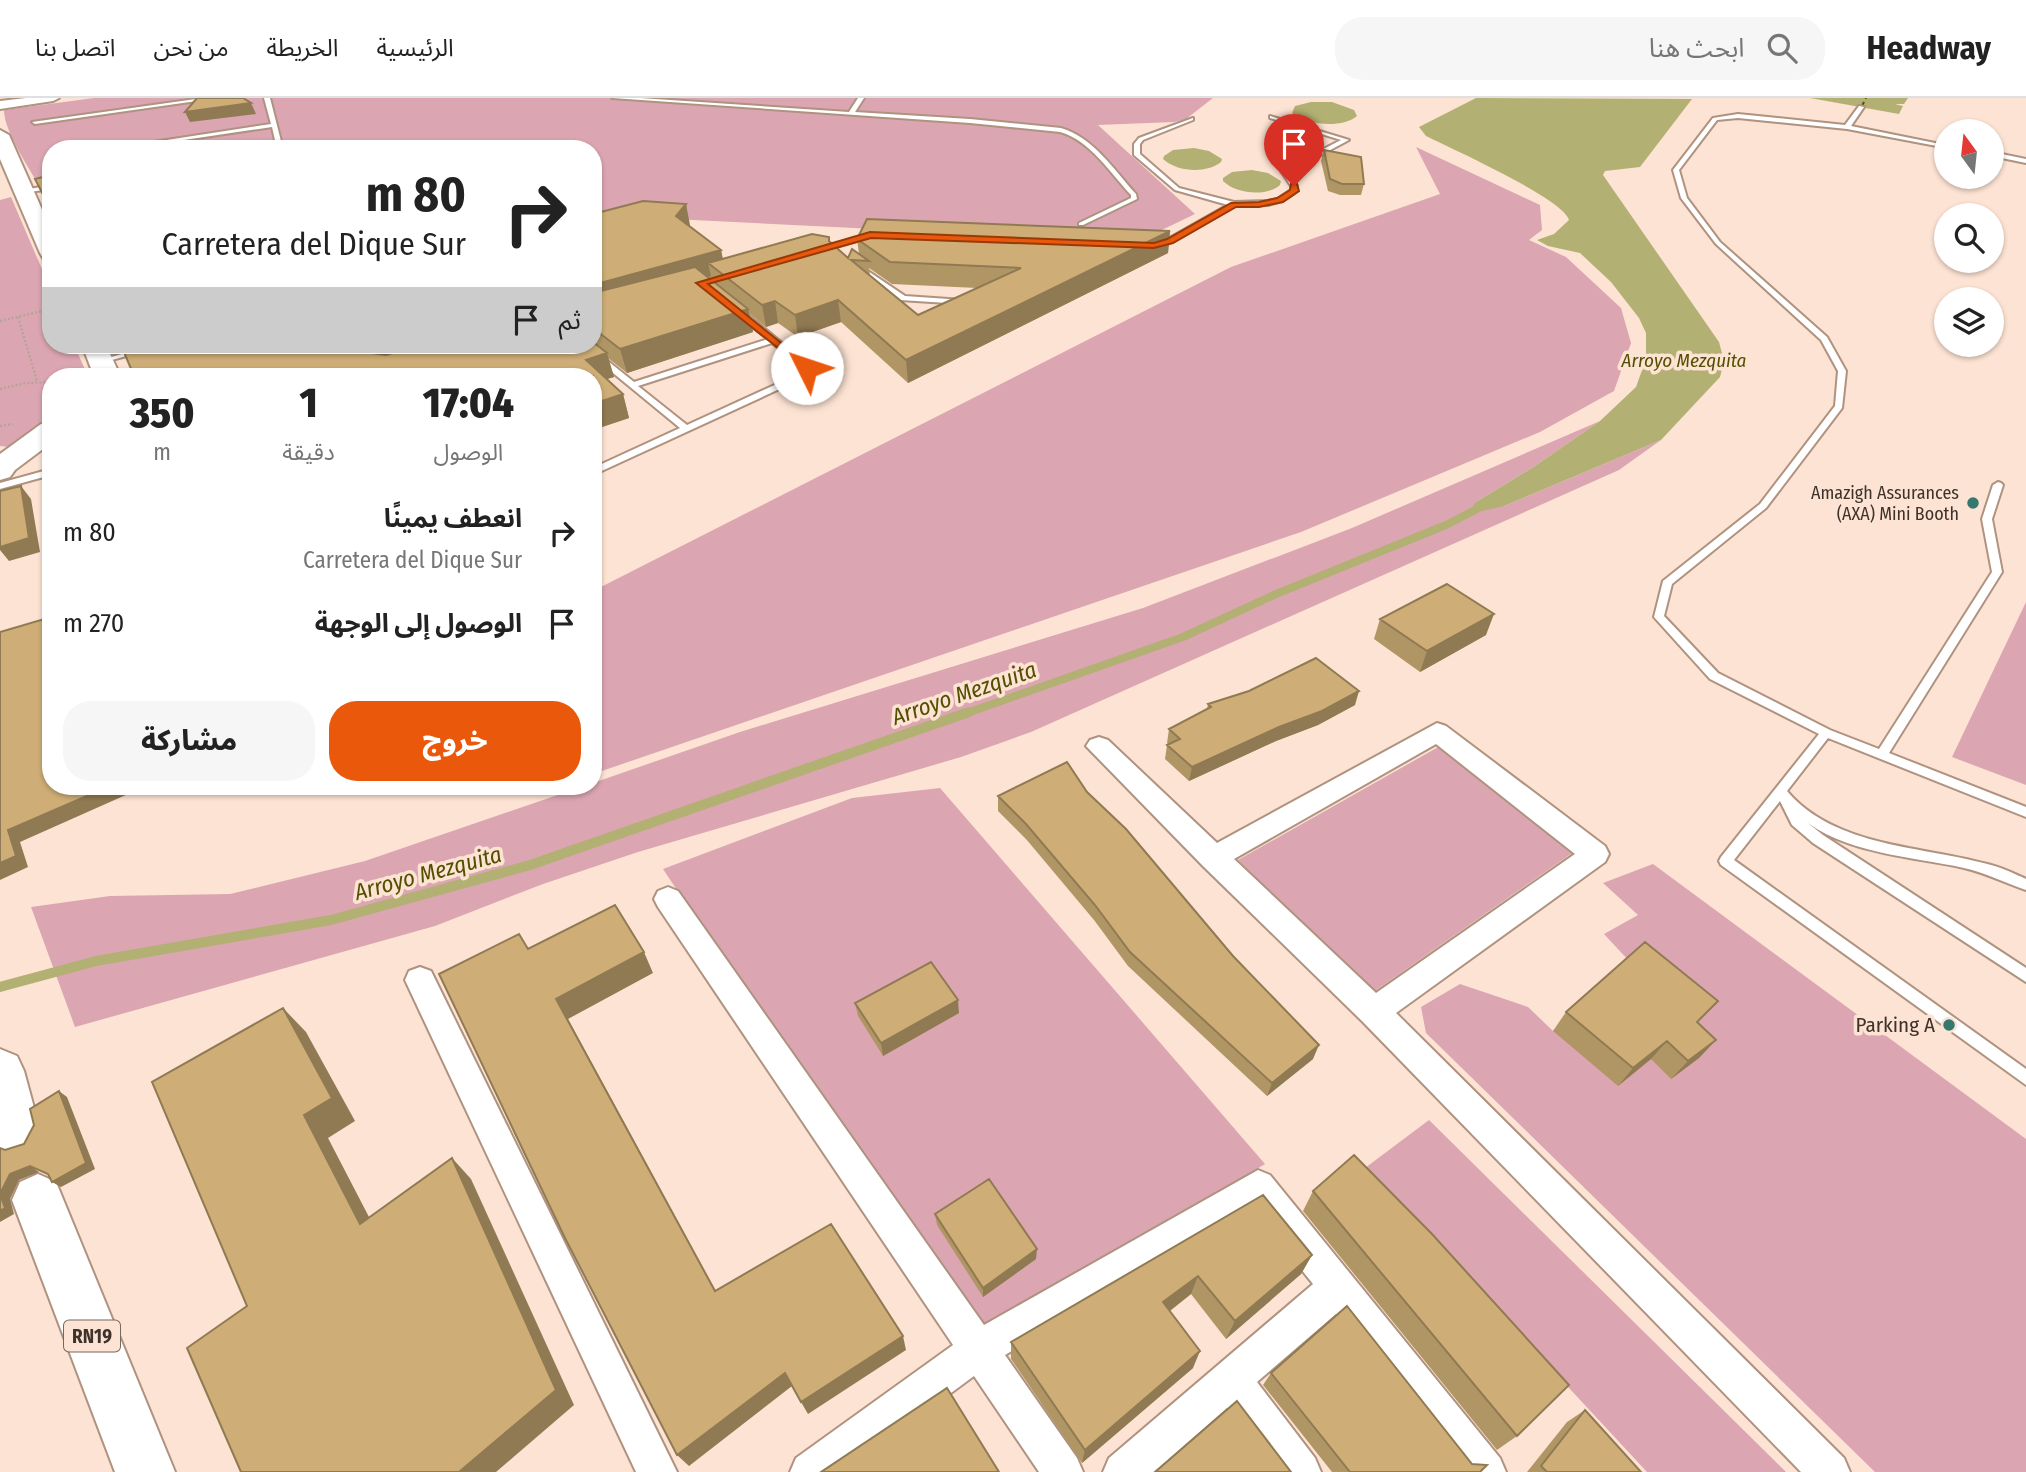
<!DOCTYPE html>
<html lang="ar">
<meta charset="utf-8">
<style>
body{margin:0;font-family:"Fira Sans Condensed","Noto Sans Arabic",sans-serif;background:#f6f6f6;color:#222;direction:rtl;height:100vh;display:flex;flex-direction:column;font-size:26px;white-space:nowrap}
*{box-sizing:border-box;margin:0}
p{font-size:23px;color:#767676}
.icon{flex:none;width:38px;height:38px;fill:none;stroke:currentColor;stroke-width:2;stroke-linecap:round;stroke-linejoin:round}
.map{position:relative;flex:1;overflow:hidden;direction:ltr}
.side{position:absolute;left:42px;top:270px;width:560px;height:427px;display:flex;flex-direction:column;background:#fff;border-radius:28px;box-shadow:0 2px 5px #0004;direction:rtl}
.side>*{flex:none}
.hud{position:absolute;left:42px;top:42px;width:560px;height:214px;border-radius:28px;box-shadow:0 2px 5px #0004;direction:rtl;background:#fff;color:#222;overflow:hidden}
.needle{width:46px;rotate:345deg}
.buttons{position:absolute;left:1934px;top:21px;display:grid;gap:14px}
.buttons a{display:grid;place-items:center;width:70px;height:70px;border-radius:50%;background:#fff;box-shadow:0 2px 5px #0004;font-size:35px}
.pin{position:absolute;display:grid;place-items:center;width:60px;height:60px;color:#fff;margin:-72px -30px;border-radius:50% 50% 50% 0;rotate:-45deg;box-shadow:0 0 7px #0007}
.pin .icon{rotate:45deg}
.me{position:absolute;width:77px;margin:-38px;rotate:311deg;stroke-linejoin:round;filter:drop-shadow(0 0 5px #0008)}
.turn{display:flex;align-items:center;gap:24px;height:147px;padding:0 21px;font-size:32px}
.turn .icon{width:91px;height:91px;stroke-width:2.5}
.turn b{display:block;font-size:49px;line-height:60px}
.then{display:flex;align-items:center;height:66px;padding:0 21px;background:#0003;gap:14px;font-size:26px}
.eta{display:flex;justify-content:space-evenly;align-items:center;height:119px;text-align:center}
.eta b{font-size:42px;font-weight:800;line-height:49px}
.primary-button{display:flex;gap:14px;margin-top:auto;padding:14px 21px}
.primary-button a{flex:1;height:80px;border-radius:28px;background:#ea580c;color:#fff;font-size:28px;font-weight:800;line-height:80px;text-align:center}
.primary-button a+a{background:#f6f6f6;color:#222}
ul{padding:0;list-style:none}
li{display:flex;align-items:center;gap:21px;height:91px;padding:0 21px}
li div{flex:1}
li b{display:block;font-size:26px}
li em{font-style:normal}
header{display:flex;align-items:center;gap:42px;box-sizing:border-box;height:98px;padding:0 35px;background:#fff;border-bottom:2px solid #e0e0e0}
header strong{font-size:33px}
nav{display:flex;gap:38px;margin-inline-start:auto;font-size:24px}
.search{width:490px;height:63px;background:#f6f6f6;display:flex;align-items:center;gap:18px;box-sizing:border-box;padding:0 24px;border-radius:28px;color:#767676;font-size:26px}
.map>svg:first-child{display:block}
.green{fill:#dba6b2}
.water{fill:#b3b073}
.lines{fill:none;stroke-linecap:round;stroke-linejoin:round}
.stream-far1{stroke:#b3b073;stroke-width:8}
.stream{stroke:#b3b073;stroke-width:10}
.ferry{stroke:#534f00;stroke-width:2;stroke-dasharray:4.5 3.5;stroke-linecap:butt}
.lane-casing{stroke:#af927f;stroke-width:4}
.street-casing{stroke:#af927f;stroke-width:4}
.primary-casing{stroke:#af927f;stroke-width:4}
.path{stroke:#b8a396;stroke-width:2.5;stroke-dasharray:2 2;stroke-linecap:butt}
.lane{fill:#fff;fill-rule:evenodd}
.street{fill:#fff;fill-rule:evenodd}
.primary{fill:#fff;fill-rule:evenodd}
.wall{fill:#b19665;fill-rule:evenodd}
.shaded-wall{fill:#907a53}
.building{fill:#ceae76;stroke:#907a53;stroke-width:2}
.route{fill:#ea580c;stroke:#983908;stroke-width:2}
.poi-dot{fill:#33796f;stroke:#fde3d3;stroke-width:2.5}
.labels{text-anchor:middle;stroke-width:7;stroke-linejoin:round;paint-order:stroke}
.far-poi-label{font-size:18px;fill:#3e322a;stroke:#fde3d3;text-anchor:end}
.far-water-label{font-size:19px;font-style:italic;fill:#534f00;stroke:#fde3d3}
.shield{fill:#fde3d3;stroke:#77675d;stroke-width:2}
.shield-label{font-size:19px;font-weight:bold;fill:#3e322a}
.poi-label{font-size:21px;fill:#3e322a;stroke:#fde3d3;text-anchor:end}
.water-label{font-size:23px;font-style:italic;fill:#534f00;stroke:#fde3d3}
</style>
<header>
<strong>Headway</strong>
<div class="search"><svg class="icon" aria-label="search" viewBox="0 0 24 24"><circle cx="10" cy="10" r="6"/><path d="M15 15l6 6"/></svg>ابحث هنا</div>
<nav><a>الرئيسية</a><a>الخريطة</a><a>من نحن</a><a>اتصل بنا</a></nav>
</header>
<div class="map">
<svg width="2026" height="1374" viewBox="0 0 2026 1374">
<rect width="100%" height="100%" fill="#fde3d3"/>
<path class="green" d="M94 0H1213L1186 21 1174 24 1098 27 1195 116 1137 144 593 117V51H51V91H41C30 71 4 34 4 12Z
M1416 49 1540 107 1542 132 1529 142 1566 159 1621 210 1631 245 1614 293 1540 334 1301 434 593 676V493L1231 169 1440 96Z
M11 99 51 192V247H74L88 278H51V321L9 349 0 348V102Z
M1600 323 1535 368 1476 404 1504 408 1661 342 1619 372 1031 634 961 659 638 754 543 786 435 828 75 929 31 809 110 798 230 796 365 763 584 688H593V685L740 634 1143 510 1352 430Z
M2026 504V687L1952 659Z
M1440 648 1575 753 1372 895 1238 762Z
M940 690 1265 1066 977 1243 663 771 852 700Z
M1653 766 2026 1041V1374H1875L1426 935 1421 909 1460 886 1528 909 1553 933 1630 864 1604 836 1638 817 1603 785Z
M1429 1022 1786 1374H1647L1365 1070Z"/>
<path class="water" d="M1476 0 1692 1 1640 69 1605 73 1603 77 1719 244 1724 263 1720 279 1661 342 1504 408 1468 416 1476 404 1535 368 1600 323 1636 289 1646 261V235L1639 220 1611 184 1580 155 1548 148 1537 142 1554 136 1569 122C1564 101 1450 50 1426 38L1419 29Z
M1810 0H1908L1904 6H1895L1903 8 1899 16Z
M1311 4H1332L1354 12 1357 18C1341 31 1307 27 1292 15L1295 8Z
M1194 50 1209 53 1222 61 1221 64C1206 76 1177 74 1163 61L1164 58 1173 52Z
M1252 72 1268 75 1281 83 1280 87C1266 99 1236 96 1223 83V80L1232 74Z"/>
<g class="lines">
<path class="stream-far1" d="M964 616 1183 539 1276 496 1446 427 1477 411"/>
<path class="stream" d="M0 889 96 863 331 822 530 767 969 614"/>
<path class="ferry" d="M1862 8 1866 0"/>
<g class="lane-casing">
<path id="lane" d="M203 0H218L35 26 32 24Z
M264 0H270L283 51H277L272 29 137 49 134 47 271 26Z
M612 0H640L849 14 858 0H864L855 14 970 21 1061 30C1093 39 1114 72 1136 96L1137 101 1083 127H1079V125L1131 100V97C1111 76 1090 42 1060 34L970 25Z
M1859 8 1864 9 1851 28 1945 47 1942 49 1847 31 1738 20 1717 22 1679 72 1687 100 1720 144 1827 239 1846 273 1842 310 1766 410 1672 486 1664 518 1718 575 1830 632 1879 651 1992 474 1982 421 1993 387 1998 384 2001 385 2003 387 1992 421 2002 474 1889 655 2026 709V719L1828 640 1787 693C1835 750 1925 748 1991 767 2003 770 2015 776 2026 781V792C2005 785 1986 775 1964 770 1910 758 1843 756 1799 718L1823 737 2026 870V884L1813 745 1792 727 1780 703 1734 762 2026 971V987L1721 767 1719 763 1721 759 1819 636 1710 581 1654 519 1663 483 1760 406 1835 308 1838 273 1821 242 1716 146 1681 100 1673 72 1713 20 1738 16 1845 27Z
M1270 18 1349 42 1287 75 1297 88V93L1282 103 1268 107 1235 108 1172 144 1151 148V146L1168 141 1228 107 1175 92 1134 57V46L1139 40 1193 20V22L1143 42 1140 46V56L1179 90 1234 104 1268 103 1278 101 1291 92V88L1281 73 1341 42 1270 20Z
M1992 54 2026 61V65L1992 58Z
M51 87V91L22 95 19 93Z
M872 135 875 137 874 138 819 154 816 152Z
M859 167 905 198 963 202 967 204 963 206 900 202 856 171 855 169Z
M737 213H743L808 266 810 277 593 377V370L680 330 579 247H588L634 284 768 241 737 217ZM772 245 801 269 803 274 687 327 638 288Z
M154 247H166L101 265 97 263Z
M51 371V377L0 391V385Z"/>
</g>
<g class="street-casing">
<path id="street" d="M26 0H59L53 3 0 11V3Z
M1437 625 1446 628 1605 748 1609 756 1605 764 1396 915 1844 1360 1850 1374H1801L1363 924 1203 768 1086 648 1090 642 1099 639 1108 642 1217 745ZM1436 646 1575 756 1376 895 1234 761Z
M668 789 678 793 984 1227 1258 1072 1270 1077 1500 1360 1506 1374H1460L1336 1216 1257 1284 1315 1360 1321 1374H1276L1227 1310 1154 1374H1103L1109 1360 1313 1186 1253 1111 1005 1257 1077 1360 1083 1374H1039L974 1278 844 1374H790L796 1360 953 1247 658 809 654 801 658 793Z
M420 869 431 873 677 1374H636L405 882 409 873Z"/>
</g>
<g class="primary-casing">
<path id="primary" d="M0 32 9 37 51 132V161L43 160 40 155 0 61Z
M82 247H106L118 273 117 278H91L92 273Z
M51 324V345L15 372 10 379 0 382V356L41 326Z
M0 951 17 958 24 973 40 1032 32 1049 15 1055 0 1050Z
M38 1076 56 1084 175 1374H115L12 1102 20 1084Z"/>
</g>
<path class="path" d="M18 219 37 283
M0 223 51 211
M0 291 26 285 51 284
M0 328 13 326"/>
<use href="#lane" class="lane"/>
<use href="#street" class="street"/>
<use href="#primary" class="primary"/>
</g>
<path class="wall" d="M1324 52 1364 86 1361 97H1340L1328 93 1321 63Z
M686 106 689 128 721 152 723 161 829 144 848 160 859 156 857 141 1170 133 1168 155 908 285 841 224 798 239 778 225 766 229 750 216 753 234 627 275 608 260 614 279 607 281 623 296 629 320 593 332V116ZM869 170 892 186 977 190 918 217 870 177Z
M1380 521 1486 537 1420 574 1374 541Z
M1208 606 1355 607 1318 627 1276 643 1189 683 1165 661 1167 647 1168 646 1167 645 1169 631 1207 611Z
M1087 694 1313 961 1267 998 1128 868 1094 822 1026 741 998 713V698Z
M855 905 959 915 883 958 858 918Z
M1566 914 1698 925 1716 942 1699 960 1671 981 1651 961 1618 988 1553 933Z
M1313 1093 1517 1338 1497 1352 1303 1113Z
M1263 1097 1312 1157 1301 1176 1226 1241 1191 1196 1170 1213 1193 1270 1082 1365 1011 1261V1244Z
M935 1116 1036 1161 983 1199 937 1127Z
M1271 1275 1480 1374H1332L1263 1287Z
M1585 1312 1641 1374H1527L1567 1324Z"/>
<path class="shaded-wall" d="M251 5 256 16 190 24 185 14Z
M686 106 690 127 681 139 676 118Z
M1170 133 1168 155 908 285 906 262Z
M721 152 725 174 708 165 711 178 593 211V187Z
M838 202 841 224 798 239 795 217Z
M775 203 778 225 766 229 762 207Z
M748 211 753 234 627 275 620 251Z
M390 247H476L383 275 371 255 373 252Z
M607 255 614 279 593 285 586 262Z
M623 296 629 320 593 332V306Z
M21 388 31 401 40 454 9 463 0 452V449Z
M1494 516 1486 537 1420 574 1427 553Z
M1359 593 1355 607 1318 627 1276 643 1189 683 1192 669Z
M110 688H146L20 744 28 769 0 782V765L8 732Z
M644 854 653 875 568 921 724 1208 556 901Z
M958 902 959 915 883 958 881 945Z
M283 910 306 934 355 1023 328 1040 383 1146 360 1126 304 1017Z
M1716 942 1699 960 1671 981 1688 963Z
M1667 943 1651 961 1618 988 1633 970Z
M1319 947 1313 961 1267 998 1272 985Z
M59 993 67 999 95 1071 61 1089 52 1084Z
M452 1060 471 1081 574 1307 496 1374H459Z
M30 1068 39 1074 19 1082 10 1101 14 1116 0 1124V1096L10 1076Z
M1037 1151 1036 1161 983 1199V1190Z
M1312 1157 1301 1176 1226 1241 1235 1223Z
M1198 1178 1191 1196 1158 1222 1163 1204Z
M903 1238 906 1252 808 1316 801 1304Z
M1200 1253 1193 1270 1082 1365 1085 1352Z
M785 1275 792 1288 689 1368 677 1357Z"/>
<path class="building" d="M197 0H243L251 5 185 14Z
M1324 52 1361 59 1364 86H1342L1330 81Z
M51 77V112L35 81Z
M643 103 686 106 676 118 721 152 593 187V116Z
M867 121 1170 133 906 262 838 202 795 217 775 203 762 207 708 165 812 136 829 139V143L848 160 852 151 869 163 851 162 918 217 1021 170 890 164 857 141Z
M695 169 748 211 620 251 593 230V195Z
M593 244 607 255 586 262 623 296 593 306V278H134L121 247H390L373 252 371 255 386 257 420 247H593Z
M21 388 29 440 0 449V393Z
M1447 486 1494 516 1427 553 1380 521Z
M51 519V688H110L8 732 16 758 0 765V534Z
M1316 560 1359 593 1322 613 1279 629 1192 669 1167 647 1180 641 1169 631 1211 609 1208 606 1249 593Z
M1067 664 1087 694 1126 731 1233 858 1319 947 1272 985 1130 854 1095 807 1026 726 998 698Z
M615 807 644 854 556 901 715 1193 831 1126 903 1238 801 1304 785 1275 677 1357 565 1140 439 876 519 836 528 851Z
M1645 844 1718 903 1697 924 1716 942 1688 963 1667 943 1633 970 1566 914Z
M931 864 958 902 881 945 855 905Z
M283 910 332 1000 304 1017 360 1126 452 1060 556 1292 459 1374H241L187 1250 247 1208 152 984Z
M59 993 86 1065 52 1084 48 1076 30 1068 10 1076 0 1096 5 1110 0 1113V1050L5 1052 24 1046 34 1027 30 1011Z
M1354 1057 1432 1136 1569 1287 1517 1338 1313 1093Z
M989 1081 1037 1151 983 1190 935 1116Z
M1263 1097 1312 1157 1235 1223 1198 1178 1163 1204 1200 1253 1085 1352 1011 1244Z
M1347 1208 1472 1366 1487 1367 1480 1374H1350L1271 1275Z
M947 1290 999 1374H821Z
M1237 1303 1291 1374H1155Z
M1585 1312 1641 1374H1547L1541 1368Z"/>
<path class="route" d="M1291 86H1297L1299 93 1283 104 1259 109H1236L1173 145 1154 150 871 140 708 186 810 268 812 270 807 273 696 185 870 134 1154 145 1167 141 1231 105 1259 104 1277 100 1290 92Z"/>
<g class="poi-dot">
<circle cx="1973" cy="405" r="7"/>
<circle cx="1949" cy="927" r="7"/>
</g>
<g class="labels">
<g class="far-poi-label">
<text x="1959" y="401">Amazigh Assurances<tspan x="1959" dy="21">(AXA) Mini Booth</tspan></text>
</g>
<g class="far-water-label">
<text x="1684" y="269">Arroyo Mezquita</text>
</g>
<rect class="shield" x="64" y="1222.5" width="56" height="31" rx="5"/>
<g class="shield-label">
<text x="92" y="1245">RN19</text>
</g>
<g class="poi-label">
<text x="1935" y="934">Parking A</text>
</g>
<g class="water-label">
<text transform="translate(964 595) rotate(-19)" y="8">Arroyo Mezquita</text>
<text transform="translate(428 775) rotate(-15)" y="8">Arroyo Mezquita</text>
</g>
</g>
</svg>
<div class="buttons">
<a><svg class="needle" viewBox="-14 -14 28 28"><path d="M0-13l5 13h-10z" fill="#e53935"/><path d="M0 13l5-13h-10z" fill="#767676"/></svg></a>
<a><svg class="icon" aria-label="search" viewBox="0 0 24 24"><circle cx="10" cy="10" r="6"/><path d="M15 15l6 6"/></svg></a>
<a><svg class="icon" aria-label="layers" viewBox="0 0 24 24"><path d="M12 4l9 5-9 5-9-5zM3 14l9 5 9-5"/></svg></a>
</div>
<div class="pin" style="left:1294px;top:88px;background:#d93025"><svg class="icon" aria-label="arrive" viewBox="0 0 24 24"><path d="M6 21V4h12l-3 4 3 4H6"/></svg></div>
<svg class="me" style="left:807px;top:270px" viewBox="-20 -20 40 40"><circle r="19" fill="#fff"/><path d="M0-13L10 11 0 6-10 11z" fill="#ea580c"/></svg>
<div class="hud">
<div class="turn"><svg class="icon" aria-label="right" viewBox="0 0 24 24"><path d="M7 20v-9h11M14 6l5 5-5 5"/></svg><div><b>80 m</b>Carretera del Dique Sur</div></div>
<div class="then">ثم<svg class="icon" aria-label="arrive" viewBox="0 0 24 24"><path d="M6 21V4h12l-3 4 3 4H6"/></svg></div>
</div>
<section class="side">
<div class="eta">
<div><b>17:04</b><p>الوصول</p></div>
<div><b>1</b><p>دقيقة</p></div>
<div><b>350</b><p>m</p></div>
</div>
<ul>
<li><svg class="icon" aria-label="right" viewBox="0 0 24 24"><path d="M7 20v-9h11M14 6l5 5-5 5"/></svg><div><b>انعطف يمينًا</b><p>Carretera del Dique Sur</p></div><em>80 m</em></li>
<li><svg class="icon" aria-label="arrive" viewBox="0 0 24 24"><path d="M6 21V4h12l-3 4 3 4H6"/></svg><div><b>الوصول إلى الوجهة</b></div><em>270 m</em></li>
</ul>
<div class="primary-button"><a>خروج</a><a>مشاركة</a></div>
</section>
</div>
